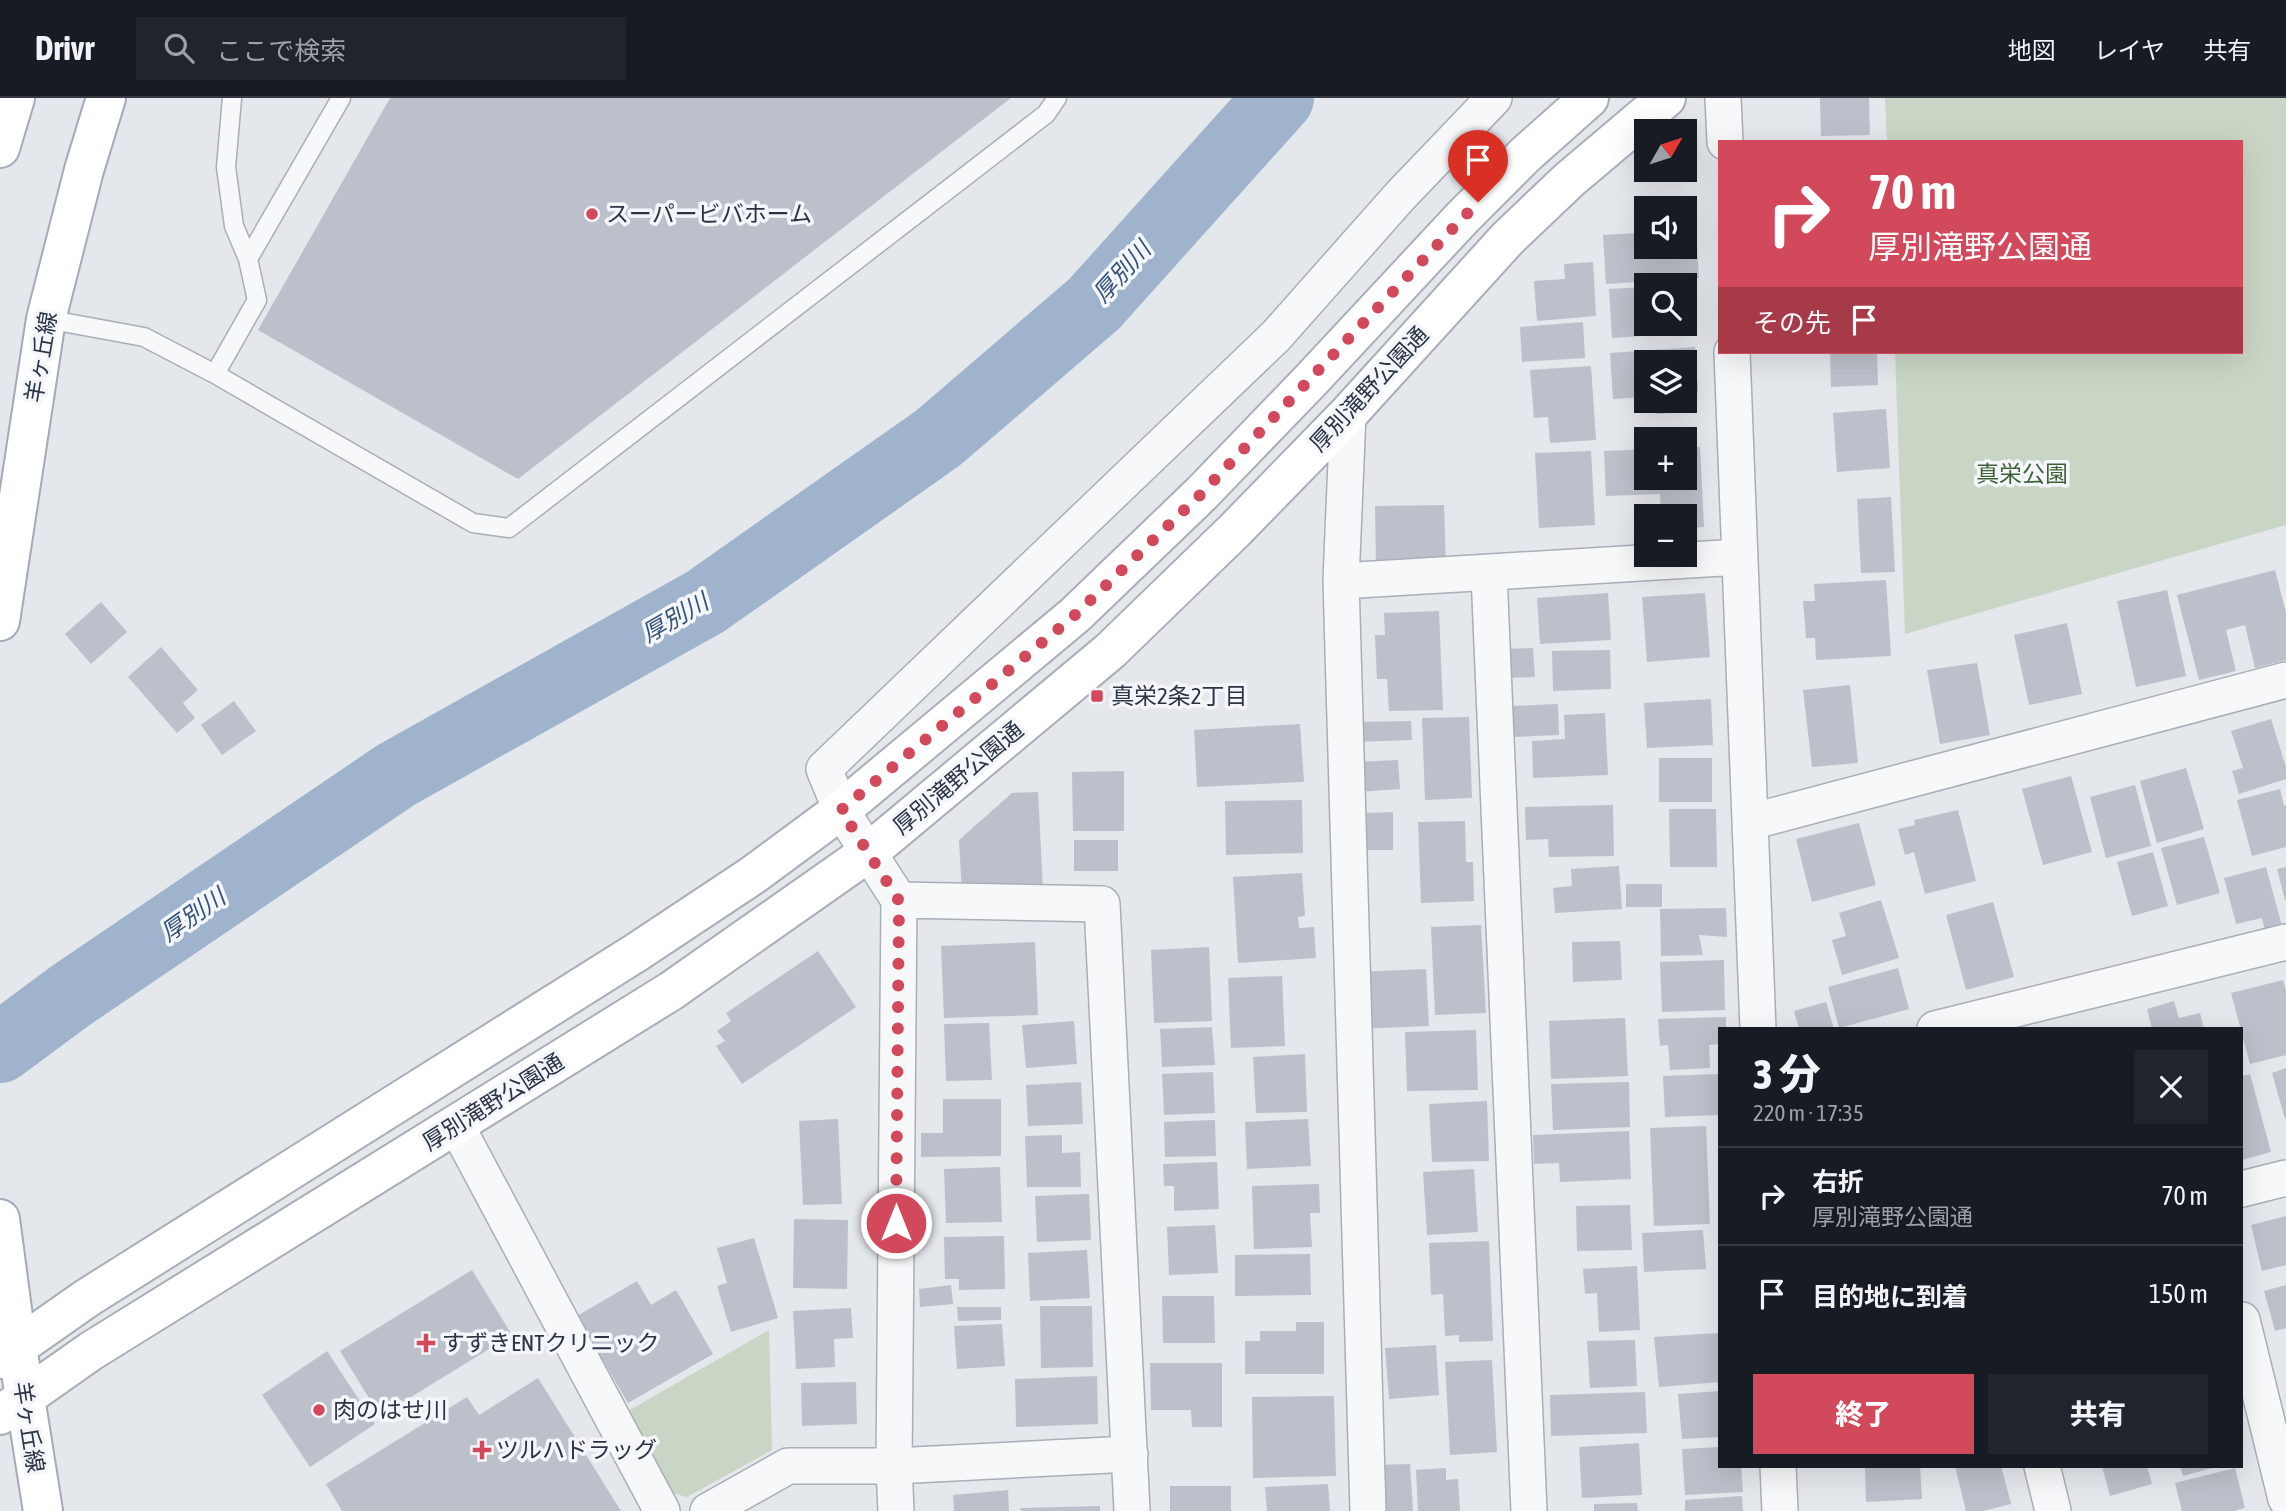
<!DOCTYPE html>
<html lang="ja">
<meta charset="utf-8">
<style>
body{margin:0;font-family:"Asap Condensed","Noto Sans JP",sans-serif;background:#20242c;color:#f1f3f6;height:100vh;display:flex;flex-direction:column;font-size:26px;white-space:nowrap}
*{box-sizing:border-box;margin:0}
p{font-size:23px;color:#9ea1a6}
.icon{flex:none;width:38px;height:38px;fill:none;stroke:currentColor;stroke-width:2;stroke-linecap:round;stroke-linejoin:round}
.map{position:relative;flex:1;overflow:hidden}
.details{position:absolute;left:1718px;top:929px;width:525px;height:441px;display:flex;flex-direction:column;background:#171b24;border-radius:0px;box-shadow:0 7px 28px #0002}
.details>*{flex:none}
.guide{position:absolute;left:1718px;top:42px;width:525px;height:214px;border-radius:0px;box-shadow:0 7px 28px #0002;background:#d1495b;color:#fff;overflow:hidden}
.needle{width:46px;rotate:51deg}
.buttons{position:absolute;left:1634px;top:21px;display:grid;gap:14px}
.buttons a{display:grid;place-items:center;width:63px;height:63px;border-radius:0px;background:#171b24;box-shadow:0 7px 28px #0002;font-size:35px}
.pin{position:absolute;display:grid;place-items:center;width:60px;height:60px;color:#fff;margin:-72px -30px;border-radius:50% 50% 50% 0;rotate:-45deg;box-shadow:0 0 7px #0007}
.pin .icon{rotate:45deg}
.me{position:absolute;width:77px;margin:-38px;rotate:0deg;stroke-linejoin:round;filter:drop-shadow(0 0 5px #0008)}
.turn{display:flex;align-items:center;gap:24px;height:147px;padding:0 35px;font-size:32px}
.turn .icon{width:91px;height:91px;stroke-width:2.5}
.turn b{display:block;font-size:49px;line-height:60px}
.then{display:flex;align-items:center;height:66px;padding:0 35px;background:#0003;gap:14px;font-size:26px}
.round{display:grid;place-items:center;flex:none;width:74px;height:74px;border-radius:0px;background:#20242c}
.summary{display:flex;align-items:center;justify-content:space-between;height:119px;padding:0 35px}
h1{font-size:42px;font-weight:800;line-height:52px}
.button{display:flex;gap:14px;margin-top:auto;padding:14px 35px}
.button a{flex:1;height:80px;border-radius:0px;background:#d1495b;color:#fff;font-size:28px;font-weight:800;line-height:80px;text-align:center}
.button a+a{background:#20242c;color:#f1f3f6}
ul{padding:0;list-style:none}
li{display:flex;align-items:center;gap:21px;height:98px;padding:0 35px;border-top:2px solid #363941}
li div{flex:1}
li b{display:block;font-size:26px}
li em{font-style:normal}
header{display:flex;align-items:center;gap:42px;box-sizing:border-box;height:98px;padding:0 35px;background:#171b24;border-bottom:2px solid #363941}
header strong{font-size:33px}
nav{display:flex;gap:38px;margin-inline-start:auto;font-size:24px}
.search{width:490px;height:63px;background:#20242c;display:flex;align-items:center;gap:18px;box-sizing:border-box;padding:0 24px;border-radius:0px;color:#9ea1a6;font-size:26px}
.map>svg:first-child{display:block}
.green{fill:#c9d6c5}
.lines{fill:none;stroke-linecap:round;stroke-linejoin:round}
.river{stroke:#9fb4cc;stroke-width:70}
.building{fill:#bbc0ca}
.lane-casing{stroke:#a9aeb7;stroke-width:21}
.street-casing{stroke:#a9aeb7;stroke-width:38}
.secondary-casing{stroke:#a9aeb7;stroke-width:42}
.primary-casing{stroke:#a3abb8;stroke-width:42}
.lane{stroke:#f7f8fa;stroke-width:18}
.street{stroke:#f7f8fa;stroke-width:35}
.secondary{stroke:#fff;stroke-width:38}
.primary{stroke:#fff;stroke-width:38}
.route{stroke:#d1495b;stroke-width:12;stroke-dasharray:0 21.6}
.poi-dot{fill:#d1495b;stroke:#f4f6f9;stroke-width:2.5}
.labels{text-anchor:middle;stroke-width:7;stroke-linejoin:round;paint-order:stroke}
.poi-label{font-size:23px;fill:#2b3445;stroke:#f4f6f9;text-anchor:start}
.street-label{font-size:23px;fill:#2b3445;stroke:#f4f6f9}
.park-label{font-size:23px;fill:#3f6138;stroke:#f4f6f9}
.water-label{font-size:24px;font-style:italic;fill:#34527a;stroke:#f4f6f9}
</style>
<header>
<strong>Drivr</strong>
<div class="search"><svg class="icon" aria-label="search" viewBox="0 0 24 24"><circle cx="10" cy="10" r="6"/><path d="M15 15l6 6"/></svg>ここで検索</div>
<nav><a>地図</a><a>レイヤ</a><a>共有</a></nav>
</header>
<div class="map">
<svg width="2286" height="1413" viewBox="0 0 2286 1413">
<rect width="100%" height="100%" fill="#e4e7ec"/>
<path class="green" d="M1885 0H2286V427L1905 536 1895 254H2242V44H1887Z
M769 1232 772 1352 687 1399 672 1395 628 1313Z"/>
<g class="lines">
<path class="river" d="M0 950 70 898 396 677 705 504 938 340 1094 206 1279 0"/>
</g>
<path class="building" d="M390 0H1011L518 381 258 232Z
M1820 0H1869L1870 37 1821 38Z
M1647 127V149H1685V132H1696L1699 180 1606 186 1603 137 1637 135V128Z
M1593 164 1596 218 1537 223 1534 183 1565 181 1564 166Z
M1647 189V226H1672L1673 236 1612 240 1609 191Z
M1583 224 1585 260 1522 264 1520 229Z
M1695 249 1698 293 1685 294V264H1647V299L1613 301 1610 255Z
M1830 254H1877L1878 287 1831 289Z
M1591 268 1596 342 1550 345 1548 319 1534 320 1530 272Z
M1655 303H1687L1688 314 1656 316Z
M1886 311 1890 370 1837 374 1833 315Z
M1685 349H1700L1704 429 1685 430V418H1661L1660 396 1606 398 1604 353 1647 351V380H1685Z
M1591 353 1595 427 1539 430 1535 355Z
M1891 399 1895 474 1861 475 1857 401Z
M1444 407 1446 467 1376 469 1375 408Z
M2275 472 2286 515V562L2255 570 2245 527 2226 532 2236 573 2199 582 2177 497Z
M1886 482 1891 558 1816 562 1815 540H1806L1803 503H1815L1814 486Z
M2167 492 2186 578 2136 589 2117 503Z
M1608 495 1611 542 1540 546 1537 500Z
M1705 495 1710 559 1647 564 1642 499Z
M101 504 127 534 91 566 65 536Z
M1439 513 1443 612 1389 613 1387 581H1377L1375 537H1385L1384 515Z
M2067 525 2082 596 2029 607 2014 537Z
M161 549 198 592 183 605 195 620 177 635 128 579Z
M1533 550 1535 579 1506 580 1505 551Z
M1610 552 1611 591 1553 593 1552 553Z
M1977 565 1990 637 1940 646 1927 572Z
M1850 587 1858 665 1812 669 1803 592Z
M1711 601 1713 647 1647 650 1644 605Z
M234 603 256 633 222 657 201 627Z
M1558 606 1559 637 1513 639 1512 608Z
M1605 615 1608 677 1533 680 1532 643 1565 641 1564 617Z
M1469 619 1472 700 1425 702 1422 620Z
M2271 621 2286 669V681L2239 696 2232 673 2243 670 2231 633Z
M1411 623 1412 642 1355 644 1354 624Z
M1300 626 1304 684 1197 689 1194 632Z
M1659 660H1712V704H1659Z
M1398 662 1400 691 1356 694 1355 664Z
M2186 670 2204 731 2157 745 2140 683Z
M1124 673V733H1073L1072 674Z
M2071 678 2092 754 2043 767 2022 691Z
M2135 687 2151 748 2106 760 2090 699Z
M2280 691 2284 708 2286 707V749L2252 758 2237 702Z
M1038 694 1043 791 962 795 959 742 1012 695Z
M1302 702 1303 755 1226 757 1225 703Z
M1613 707 1614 758 1549 759 1548 741 1526 742 1525 709Z
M1669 711H1716L1717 769H1670Z
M1958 712 1976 783 1925 796 1914 754 1905 757 1898 731 1915 727 1914 722Z
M1393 714V752H1366L1365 715Z
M1465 723 1466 764H1473L1474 803 1421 805 1418 724Z
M1859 725 1876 787 1812 804 1796 741Z
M2204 739 2220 795 2177 807 2161 750Z
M1074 742H1118V773H1074Z
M2153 754 2168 808 2132 818 2117 764Z
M1619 768 1622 811 1555 815 1553 790 1572 788 1571 771Z
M2266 769 2282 828 2265 832 2262 820 2236 826 2224 780Z
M2286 769V802H2285L2277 771Z
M1302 775 1305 818 1298 819 1299 830 1314 829 1316 860 1238 865 1233 779Z
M1626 786H1662V809H1626Z
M1881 802 1899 860 1842 877 1832 842 1846 838 1839 815Z
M1993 804 2014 879 1966 892 1946 817Z
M1726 810 1727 839 1699 837 1703 857 1661 858 1660 811Z
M1481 827 1486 915 1435 917 1431 829Z
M1620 843 1622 882 1573 884 1572 844Z
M1035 844 1038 917 944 920 941 848Z
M1209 849 1212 923 1154 925 1151 852Z
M818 853 856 909 742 986 716 948 725 943 717 933 731 923 726 915Z
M1724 862 1725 912 1662 914 1660 864Z
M1898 870 1909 911 1839 930 1828 889Z
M1426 871 1429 928 1359 931 1356 874Z
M1282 878 1285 948 1231 950 1228 880Z
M2283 882 2286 893V957L2250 966 2231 895Z
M2174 903 2179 920 2200 915 2204 931H2152L2147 911Z
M1826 904 1834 931H1799L1794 913Z
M1726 919V931H1720V946L1709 947 1710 970 1670 972 1668 947 1660 948 1658 921Z
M1625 920 1628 978 1551 981 1549 923Z
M1074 923 1077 966 1026 970 1022 927Z
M989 925 992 982 946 983 944 926Z
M1212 929 1215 967 1162 969 1160 931Z
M1476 932 1478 992 1407 993 1405 934Z
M1305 956 1307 1014 1256 1015 1253 959Z
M2286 970V1020L2285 1021 2272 975Z
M1213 974 1215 1015 1164 1017 1162 976Z
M1720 976V1017L1665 1019 1663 978Z
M2250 976 2271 1054 2242 1062V978Z
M1081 984 1083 1026 1028 1028 1026 987Z
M1629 984 1630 1029 1553 1032 1551 986Z
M943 1001H1001V1058L921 1059V1035H943Z
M1487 1003 1489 1063 1432 1064 1429 1006Z
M838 1021 842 1106 803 1107 799 1023Z
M1308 1021 1311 1068 1247 1071 1245 1024Z
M1215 1022 1216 1058 1165 1059 1164 1024Z
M1706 1028 1710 1126 1654 1128 1650 1030Z
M1629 1033 1631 1081 1560 1084 1559 1065 1534 1066 1533 1037Z
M1062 1037V1055L1080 1054 1081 1089H1027L1025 1038Z
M1217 1064 1219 1111 1174 1113V1088H1164L1163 1066Z
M1000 1069 1002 1124 946 1125 944 1071Z
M1474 1071 1478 1134 1427 1137 1423 1074Z
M1319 1086 1320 1115H1310L1312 1149 1254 1151 1252 1088Z
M1089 1096 1091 1142 1037 1144 1035 1098Z
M1630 1107 1632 1152 1577 1153 1576 1108Z
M2286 1118V1167L2262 1173 2251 1127Z
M794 1121 848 1122 847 1191 793 1190Z
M1215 1127 1218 1175 1169 1177 1167 1129Z
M1703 1132 1706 1171 1644 1174 1642 1135Z
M1004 1138 1005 1191 959 1192V1181H945L944 1139Z
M754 1140 778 1220 731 1234 717 1188 727 1185 717 1150Z
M1489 1143 1493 1243 1459 1244V1237L1445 1238 1443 1196 1431 1197 1429 1145Z
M1087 1152 1090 1200 1030 1203 1028 1155Z
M1310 1156 1311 1197 1235 1198V1157Z
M1637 1168 1640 1232 1599 1234 1597 1195 1585 1196 1583 1171Z
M472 1172 512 1237 380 1318 340 1253Z
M637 1183 651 1207 676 1192 713 1256 628 1305 577 1218Z
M951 1187 953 1206 920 1209 919 1191Z
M2286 1187V1230L2275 1233 2264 1193Z
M1162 1198H1214L1215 1245H1163Z
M1040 1208H1092L1093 1269 1041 1270Z
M957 1209H1001V1222L958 1223Z
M851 1210 853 1240 834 1241 835 1269 796 1271 793 1213Z
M1296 1224H1324V1276H1245V1243H1260V1233H1296Z
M1002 1226 1005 1268 957 1271 954 1228Z
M1719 1235 1720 1284 1659 1289 1654 1239Z
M1635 1242 1637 1288 1590 1290 1587 1243Z
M1436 1247 1439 1297 1389 1301 1385 1250Z
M327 1253 375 1326 310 1369 262 1297Z
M1492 1262 1497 1354 1450 1357 1445 1264Z
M1150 1265H1222V1329H1192L1191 1312H1151Z
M1097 1278 1098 1326 1016 1329 1015 1281Z
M538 1280 621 1413H342L326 1386 467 1299 479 1317Z
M856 1284 857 1326 802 1328 801 1285Z
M1720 1293V1339L1682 1341 1678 1296Z
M1645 1294 1647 1335 1551 1338 1550 1297Z
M1334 1298 1336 1378 1253 1380 1252 1299Z
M1639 1345 1642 1397 1582 1400 1579 1349Z
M1720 1349V1368H1741L1743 1394 1685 1397 1682 1351Z
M1410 1366 1413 1413H1379L1376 1367Z
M1865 1368H1920L1922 1401 1866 1404Z
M1955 1368H2001L2011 1406 1983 1413H1966Z
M2102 1368H2147L2152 1386 2110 1398Z
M2180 1368H2216V1369L2183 1378Z
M1446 1370V1382L1458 1381 1460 1413H1418L1416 1372Z
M2235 1370 2245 1410 2234 1413H2182L2175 1385Z
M1328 1386 1330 1413H1267L1265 1389Z
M1170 1388H1231V1413H1170Z
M1008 1392 1009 1413H954L953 1397Z
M1742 1398 1743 1413H1685V1402Z
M1637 1405 1638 1413H1594V1406Z
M1100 1408V1413H1021L1020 1410Z"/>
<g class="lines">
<g class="lane-casing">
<path id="lane" d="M232 0 226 69 234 128 248 161 257 202 215 276 473 425 509 430 1046 16 1057 0
M248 161 341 0
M46 221 144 239 215 276"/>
</g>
<g class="street-casing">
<path id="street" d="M1723 0 1725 44
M1732 254 1758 931
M1489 476 1529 1413
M1341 483 1348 316
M1750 724 2286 582
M899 802 1102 806 1132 1413
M1935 931 2286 844
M456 1027 662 1413
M2242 1091 2286 1080
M2242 1222 2286 1401
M1778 1368 1780 1413
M2042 1368 2053 1413
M708 1413 788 1368H894L1130 1356
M896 1413 894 1368 899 802 841 712 824 671 1276 238 1401 97 1494 0
M1368 1413 1341 483 1739 459"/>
</g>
<g class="secondary-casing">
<path id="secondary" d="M0 1261 87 1200 637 854 753 777 841 712 1075 517 1201 396 1311 282 1462 120 1526 56 1589 0
M0 1317 91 1253 671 893 869 754 1110 553 1235 432 1348 316 1508 140 1569 82 1666 0"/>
</g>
<g class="primary-casing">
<path id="primary" d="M0 50 15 0
M0 523 46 221 84 72 106 0
M0 1121 17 1249 43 1413"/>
</g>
<use href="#lane" class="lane"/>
<use href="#street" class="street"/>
<use href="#secondary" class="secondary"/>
<use href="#primary" class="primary"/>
</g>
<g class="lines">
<path class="route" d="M896 1125 899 803 841 712 1075 517 1201 396 1478 104"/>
</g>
<g class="poi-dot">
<circle cx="592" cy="116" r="7"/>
<rect x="1090" y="591" width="14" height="14" rx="3.5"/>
<path d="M422.5 1234.5h7v7h7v7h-7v7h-7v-7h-7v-7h7z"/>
<circle cx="319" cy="1312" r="7"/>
<path d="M478.5 1341.5h7v7h7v7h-7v7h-7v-7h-7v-7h7z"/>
</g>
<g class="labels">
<g class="poi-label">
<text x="606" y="124">スーパービバホーム</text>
<text x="1111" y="606">真栄2条2丁目</text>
<text x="442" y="1253">すずきENTクリニック</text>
<text x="333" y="1320">肉のはせ川</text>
<text x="496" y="1360">ツルハドラッグ</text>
</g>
<g class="street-label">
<text transform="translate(41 259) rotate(-80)" y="8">羊ヶ丘線</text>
<text transform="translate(1369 291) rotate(-47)" y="8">厚別滝野公園通</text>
<text transform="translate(958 680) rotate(-40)" y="8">厚別滝野公園通</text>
<text transform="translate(493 1004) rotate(-32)" y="8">厚別滝野公園通</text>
<text transform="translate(29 1329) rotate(81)" y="8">羊ヶ丘線</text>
</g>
<g class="park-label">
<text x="2022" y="384">真栄公園</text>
</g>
<g class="water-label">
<text transform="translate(1122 174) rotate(-48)" y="8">厚別川</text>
<text transform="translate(675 520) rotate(-30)" y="8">厚別川</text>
<text transform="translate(193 817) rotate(-35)" y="8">厚別川</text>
</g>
</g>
</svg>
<div class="buttons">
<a><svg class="needle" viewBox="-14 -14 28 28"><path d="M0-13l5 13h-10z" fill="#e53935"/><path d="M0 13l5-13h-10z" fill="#9ea1a6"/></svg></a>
<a><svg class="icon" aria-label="sound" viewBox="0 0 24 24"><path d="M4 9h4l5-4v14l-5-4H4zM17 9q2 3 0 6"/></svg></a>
<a><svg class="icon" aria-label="search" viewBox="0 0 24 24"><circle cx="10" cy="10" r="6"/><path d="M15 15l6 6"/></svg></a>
<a><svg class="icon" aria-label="layers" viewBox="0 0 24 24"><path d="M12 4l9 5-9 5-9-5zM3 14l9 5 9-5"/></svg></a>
<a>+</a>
<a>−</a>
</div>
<div class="pin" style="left:1478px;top:104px;background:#d93025"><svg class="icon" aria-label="arrive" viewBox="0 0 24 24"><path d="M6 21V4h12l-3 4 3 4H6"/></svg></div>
<svg class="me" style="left:896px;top:1125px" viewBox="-20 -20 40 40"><circle r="17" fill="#d1495b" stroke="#fff" stroke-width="3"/><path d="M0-11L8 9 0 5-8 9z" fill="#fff"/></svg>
<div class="guide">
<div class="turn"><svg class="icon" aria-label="right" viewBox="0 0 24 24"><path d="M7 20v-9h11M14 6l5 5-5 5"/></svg><div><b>70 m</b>厚別滝野公園通</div></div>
<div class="then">その先<svg class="icon" aria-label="arrive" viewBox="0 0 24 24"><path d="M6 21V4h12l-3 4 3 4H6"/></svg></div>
</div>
<section class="details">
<div class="summary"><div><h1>3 分</h1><p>220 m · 17:35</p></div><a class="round"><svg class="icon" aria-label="close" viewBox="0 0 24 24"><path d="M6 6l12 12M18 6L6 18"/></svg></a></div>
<ul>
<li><svg class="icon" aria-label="right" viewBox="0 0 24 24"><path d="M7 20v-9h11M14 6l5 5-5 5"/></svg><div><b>右折</b><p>厚別滝野公園通</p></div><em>70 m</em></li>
<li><svg class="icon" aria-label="arrive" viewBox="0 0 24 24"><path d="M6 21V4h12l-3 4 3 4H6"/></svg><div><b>目的地に到着</b></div><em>150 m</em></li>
</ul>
<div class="button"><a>終了</a><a>共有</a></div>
</section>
</div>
